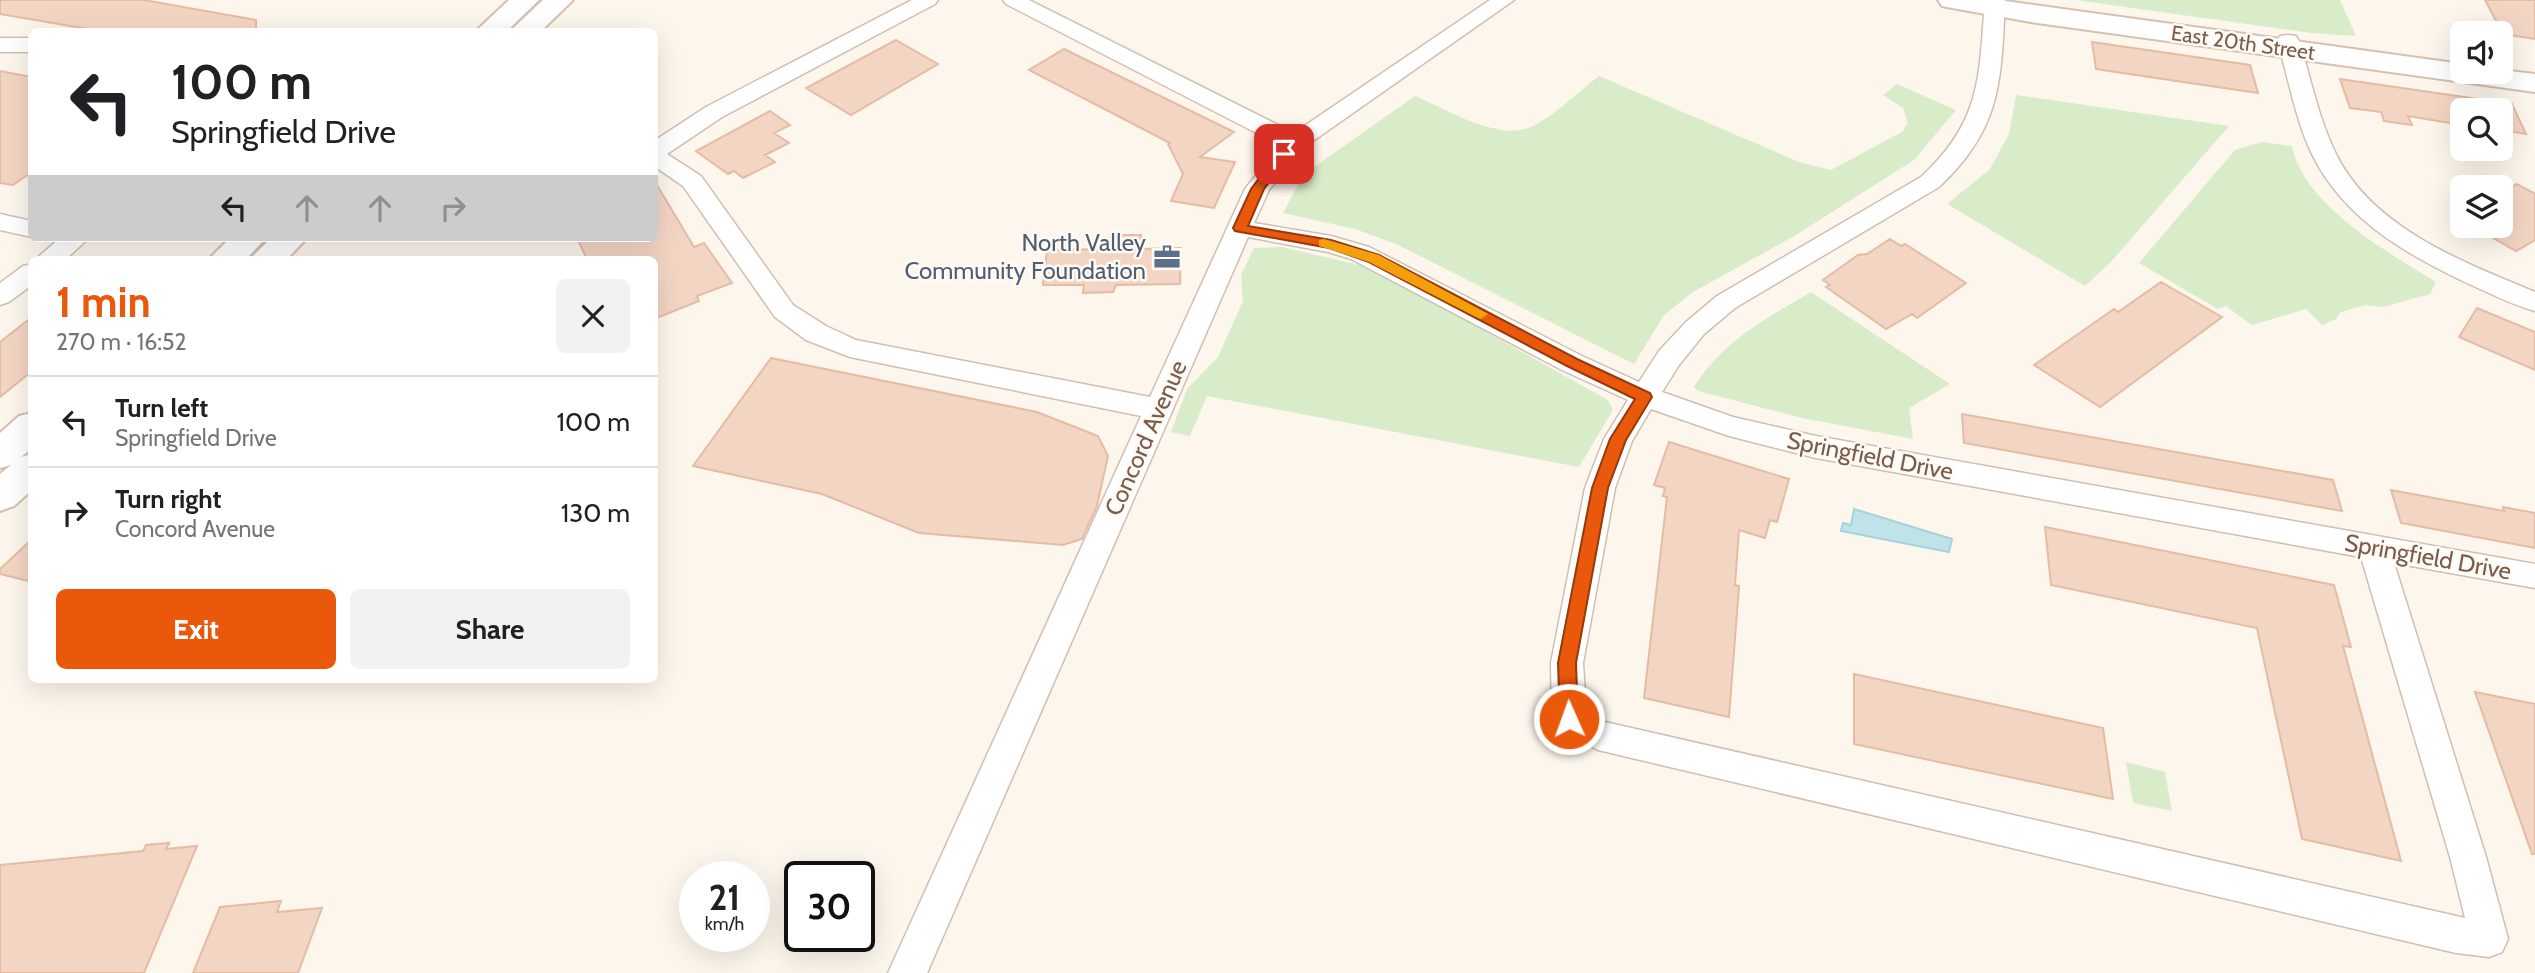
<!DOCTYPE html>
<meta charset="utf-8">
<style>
body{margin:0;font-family:Cabin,sans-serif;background:#f2f2f2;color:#202124;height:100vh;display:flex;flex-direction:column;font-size:26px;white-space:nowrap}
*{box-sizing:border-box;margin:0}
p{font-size:23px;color:#757577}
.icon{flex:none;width:38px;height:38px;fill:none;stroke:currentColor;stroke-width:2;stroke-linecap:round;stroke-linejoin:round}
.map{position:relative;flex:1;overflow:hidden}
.side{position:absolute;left:28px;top:256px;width:630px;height:427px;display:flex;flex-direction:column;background:#fff;border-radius:10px;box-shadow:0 7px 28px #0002}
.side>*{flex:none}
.top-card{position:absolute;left:28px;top:28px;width:630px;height:214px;border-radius:10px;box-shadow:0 7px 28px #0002;background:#fff;color:#202124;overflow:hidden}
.buttons{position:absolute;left:2450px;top:21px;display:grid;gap:14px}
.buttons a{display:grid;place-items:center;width:63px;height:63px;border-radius:10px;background:#fff;box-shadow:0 7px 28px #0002;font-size:35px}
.speed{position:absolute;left:679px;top:861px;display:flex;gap:14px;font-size:35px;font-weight:700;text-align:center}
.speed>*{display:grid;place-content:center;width:91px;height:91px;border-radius:50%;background:#fff;box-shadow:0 7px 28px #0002;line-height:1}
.speed small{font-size:18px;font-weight:400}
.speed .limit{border:4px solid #111;border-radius:10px;background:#fff;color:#111}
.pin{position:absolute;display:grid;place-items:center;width:60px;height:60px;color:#fff;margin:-30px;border-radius:14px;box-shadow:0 4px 10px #0006}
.me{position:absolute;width:77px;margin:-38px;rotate:358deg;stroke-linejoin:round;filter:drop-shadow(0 0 5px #0008)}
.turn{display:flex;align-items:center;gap:24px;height:147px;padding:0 28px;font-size:32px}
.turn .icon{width:91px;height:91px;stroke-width:2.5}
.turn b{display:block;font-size:49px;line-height:60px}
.lanes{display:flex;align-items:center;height:66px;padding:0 28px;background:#0003;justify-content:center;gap:35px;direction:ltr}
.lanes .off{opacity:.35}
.round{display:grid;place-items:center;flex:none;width:74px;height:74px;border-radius:10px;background:#f2f2f2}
.overview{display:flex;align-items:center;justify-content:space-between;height:119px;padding:0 28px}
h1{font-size:42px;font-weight:800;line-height:52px;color:#ea580c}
.primary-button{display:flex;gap:14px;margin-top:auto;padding:14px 28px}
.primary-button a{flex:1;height:80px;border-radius:10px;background:#ea580c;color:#fff;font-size:28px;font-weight:800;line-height:80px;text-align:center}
.primary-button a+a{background:#f2f2f2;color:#202124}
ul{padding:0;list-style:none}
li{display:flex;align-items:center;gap:21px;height:91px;padding:0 28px;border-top:2px solid #e0e0e0}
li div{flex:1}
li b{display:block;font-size:26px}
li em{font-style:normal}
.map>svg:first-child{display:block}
.green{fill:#d8ecc9}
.water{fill:#bfe3e8;stroke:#a5d3da;stroke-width:2}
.building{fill:#f3d5c3;stroke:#e6bba3;stroke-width:2}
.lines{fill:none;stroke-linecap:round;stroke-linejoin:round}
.street-casing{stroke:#d1beb0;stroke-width:3}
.secondary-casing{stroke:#d6c0b0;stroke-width:4}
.street{fill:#fff;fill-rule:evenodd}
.secondary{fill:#fff;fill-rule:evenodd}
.route{fill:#ea580c;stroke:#983908;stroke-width:2}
.slow{fill:#f59e0b}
.labels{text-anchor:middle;stroke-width:5;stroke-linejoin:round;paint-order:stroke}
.far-street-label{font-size:21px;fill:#7a5c4d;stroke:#fffaf3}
.service-label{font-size:24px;fill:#4e5e75;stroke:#fffaf3;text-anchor:end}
.street-label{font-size:24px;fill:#7a5c4d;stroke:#fffaf3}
</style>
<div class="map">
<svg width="2535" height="973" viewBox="0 0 2535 973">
<rect width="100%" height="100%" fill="#fdf6ec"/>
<path class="green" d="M2075 0H2340L2356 36 2311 33Z
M1599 76 1799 162 1831 170 1902 132 1908 123 1903 108 1883 95 1897 84 1956 110 1914 160 1796 235 1693 292 1664 315 1634 364 1396 244 1355 229 1283 213 1304 174 1415 96C1446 109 1500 143 1533 126 1556 114 1578 92 1599 76Z
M2016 95 2229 126 2110 263 2085 286 1947 204 1990 169 2009 134Z
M2262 142 2292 146C2303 205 2389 253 2436 282L2430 294 2383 307 2365 305 2341 312 2336 319 2322 325 2306 309 2252 325 2226 306 2218 309 2139 263 2235 150Z
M1282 247 1372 268 1608 400 1613 410 1579 467 1207 396 1190 436 1171 432 1187 389 1218 357 1243 301 1241 275 1254 248Z
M1811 292 1950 384 1909 408 1913 439 1802 418 1698 391 1694 387C1724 340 1764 320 1811 292Z
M2126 762 2165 772 2172 811 2133 803Z"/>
<path class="water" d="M1854 509 1952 539 1949 552 1841 531 1843 523 1851 525Z"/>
<path class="building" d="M0 0H144L256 20V32H105L0 14Z
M2485 0H2535V39L2503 34Z
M896 40 938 64 851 115 806 88Z
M2092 42 2250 65 2258 93 2096 69Z
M1064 49 1234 132 1200 157 1235 162 1214 208 1171 201 1183 174 1168 144 1170 143 1029 70Z
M0 71 32 77V172L13 185 0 183Z
M2340 79 2512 104 2526 134 2501 130V110H2462V125L2408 116 2412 125 2384 121 2381 112 2350 108Z
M770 111 790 125 774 133 789 143 765 155 775 162 743 178 734 171 728 174 696 151Z
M654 180 694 247 704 243 732 283 697 296 699 301 654 319V259H587L577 238H654Z
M2517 184 2535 194V240L2516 251 2472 226H2501V192Z
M1110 235H1141L1140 249 1181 248 1180 284 1116 285 1113 292 1083 293 1084 285H1043L1047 250 1109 249Z
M1890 239 1901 246 1905 244 1966 283 1917 318 1912 314 1886 329 1826 287 1830 285 1823 280 1858 255 1867 254Z
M2161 282 2222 317 2100 407 2034 365 2114 309 2118 312Z
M2477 308 2535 332V370L2459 337Z
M32 317V371L0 397V342Z
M771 358 1037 412 1098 436 1108 456 1097 506 1082 539 1063 545 919 533 822 494 693 466Z
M1962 414 2333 480 2342 511 1964 443Z
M1669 442 1789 479 1777 522 1770 520 1765 538 1739 530 1735 585 1739 586 1729 717 1644 698 1667 497 1663 496 1665 488 1654 485Z
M2391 490 2504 511 2503 507 2535 513V548L2401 523Z
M2045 527 2334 585 2351 647 2343 646 2401 861 2302 839 2257 628 2051 585Z
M32 539V582L0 574V569Z
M1854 674 2103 728 2113 799 1854 744Z
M2475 692 2535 704V854H2532Z
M169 843 166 849 197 846 144 973H0V865L143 851 146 845Z
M281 901 277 912 322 908 298 973H193L220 907Z"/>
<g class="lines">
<g class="street-casing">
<path id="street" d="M912 0H938L935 4 722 117 667 154 701 176 793 305 826 326 856 340 1150 397 1245 189 1280 145 1006 4 1003 0H1029L1294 133 1490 0H1514L1303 148 1269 190 1254 223 1331 236 1369 247 1582 356 1639 382 1659 351 1686 322 1717 296 1921 177C1982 121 1979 76 1985 0H2005C2001 81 2002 128 1939 187L1735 308 1704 334 1679 365 1662 392 1733 417 1816 436 2535 564V588L2394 563 2486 857 2508 939 2502 952 2489 957 2456 953 1598 750 1557 729 1552 719 1551 663 1585 488 1604 439 1628 400 1562 370 1351 259 1328 252 1248 237 927 973H888L1141 416 850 357 806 340 775 317 683 186 654 166V141L706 107ZM1651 409 1729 436 1816 458 2361 557 2450 857 2465 918 1605 722 1586 711 1583 663 1615 488 1632 441Z
M2288 35 2296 36 2299 41C2311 78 2318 118 2336 154 2372 228 2463 262 2535 292V311C2516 306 2498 297 2480 289 2414 259 2345 222 2312 154 2295 119 2289 78 2277 41L2280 36Z
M0 38H32V52H0Z
M0 214 32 221V237L0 230Z
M60 238H89L66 259H36Z
M32 264V285L9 302 0 305V283L23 266Z"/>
</g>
<g class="secondary-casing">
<path id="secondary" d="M509 0H539L506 32H475Z
M543 0H573L540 32H509Z
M1938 0H1998L2462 64V72L2501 70 2535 74V92L2031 22 1952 8 1942 6Z
M230 238H266L246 259H209Z
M271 238H307L287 259H250Z
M32 413V448L21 457 32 454V490L14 506 0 511V474L11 465 0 468V433L19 416Z"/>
</g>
<use href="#street" class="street"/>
<use href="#secondary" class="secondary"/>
</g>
<path class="route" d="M1284 150 1291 154 1264 189 1248 226 1331 240 1379 255 1577 359 1650 393 1652 397 1626 440 1608 488 1576 663 1578 719 1575 724 1569 726 1562 724 1560 719 1558 663 1592 488 1610 439 1635 399 1567 366 1369 262 1329 248 1235 231 1233 228 1251 189 1280 151Z"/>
<path class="slow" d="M1324 239 1379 255 1488 314 1481 319 1476 317 1369 262 1319 246V240Z"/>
<defs>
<g id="office-bare" transform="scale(2.1)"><path d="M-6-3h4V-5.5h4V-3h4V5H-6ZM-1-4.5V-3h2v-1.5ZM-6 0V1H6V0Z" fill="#5c6f8a" stroke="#fffaf3" stroke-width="2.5" paint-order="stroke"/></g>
</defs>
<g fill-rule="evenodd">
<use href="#office-bare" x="1167" y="257"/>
</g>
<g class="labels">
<g class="far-street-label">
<text transform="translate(2243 43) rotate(8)" y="7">East 20th Street</text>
</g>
<g class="service-label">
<text x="1146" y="251">North Valley<tspan x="1146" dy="28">Community Foundation</tspan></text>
</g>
<g class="street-label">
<text transform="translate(1146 438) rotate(-66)" y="8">Concord Avenue</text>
<text transform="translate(1870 456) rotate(11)" y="8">Springfield Drive</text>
<text transform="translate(2428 557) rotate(10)" y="8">Springfield Drive</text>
</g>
</g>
</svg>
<div class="buttons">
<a><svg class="icon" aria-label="sound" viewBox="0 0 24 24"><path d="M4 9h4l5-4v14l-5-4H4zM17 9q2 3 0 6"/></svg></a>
<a><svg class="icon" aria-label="search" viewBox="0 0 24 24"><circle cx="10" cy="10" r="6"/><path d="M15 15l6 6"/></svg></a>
<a><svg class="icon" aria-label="layers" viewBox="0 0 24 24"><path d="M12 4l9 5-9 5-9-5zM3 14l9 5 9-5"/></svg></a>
</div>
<div class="speed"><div>21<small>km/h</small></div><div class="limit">30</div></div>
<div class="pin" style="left:1284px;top:154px;background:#d93025"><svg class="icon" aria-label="arrive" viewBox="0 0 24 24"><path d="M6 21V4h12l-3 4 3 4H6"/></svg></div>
<svg class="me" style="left:1569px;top:719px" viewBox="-20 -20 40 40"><circle r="17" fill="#ea580c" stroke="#fff" stroke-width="3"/><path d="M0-11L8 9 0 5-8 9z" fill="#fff"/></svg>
<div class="top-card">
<div class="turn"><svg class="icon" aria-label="left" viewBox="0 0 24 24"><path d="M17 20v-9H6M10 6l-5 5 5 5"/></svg><div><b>100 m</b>Springfield Drive</div></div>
<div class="lanes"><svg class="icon" aria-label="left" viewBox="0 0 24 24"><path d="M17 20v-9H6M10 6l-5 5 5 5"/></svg><svg class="icon off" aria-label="ahead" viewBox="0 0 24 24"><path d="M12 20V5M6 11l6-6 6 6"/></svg><svg class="icon off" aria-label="ahead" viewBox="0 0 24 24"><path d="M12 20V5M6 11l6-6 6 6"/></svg><svg class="icon off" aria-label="right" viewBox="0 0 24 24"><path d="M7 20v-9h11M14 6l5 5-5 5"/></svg></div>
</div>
<section class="side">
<div class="overview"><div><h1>1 min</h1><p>270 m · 16:52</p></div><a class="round"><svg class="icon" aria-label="close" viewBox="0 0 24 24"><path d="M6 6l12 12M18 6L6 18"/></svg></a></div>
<ul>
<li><svg class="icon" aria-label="left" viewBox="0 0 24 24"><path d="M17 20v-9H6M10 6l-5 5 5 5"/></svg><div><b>Turn left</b><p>Springfield Drive</p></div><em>100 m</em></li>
<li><svg class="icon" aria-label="right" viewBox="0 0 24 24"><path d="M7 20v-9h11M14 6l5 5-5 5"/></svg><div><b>Turn right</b><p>Concord Avenue</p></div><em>130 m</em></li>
</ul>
<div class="primary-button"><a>Exit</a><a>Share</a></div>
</section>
</div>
